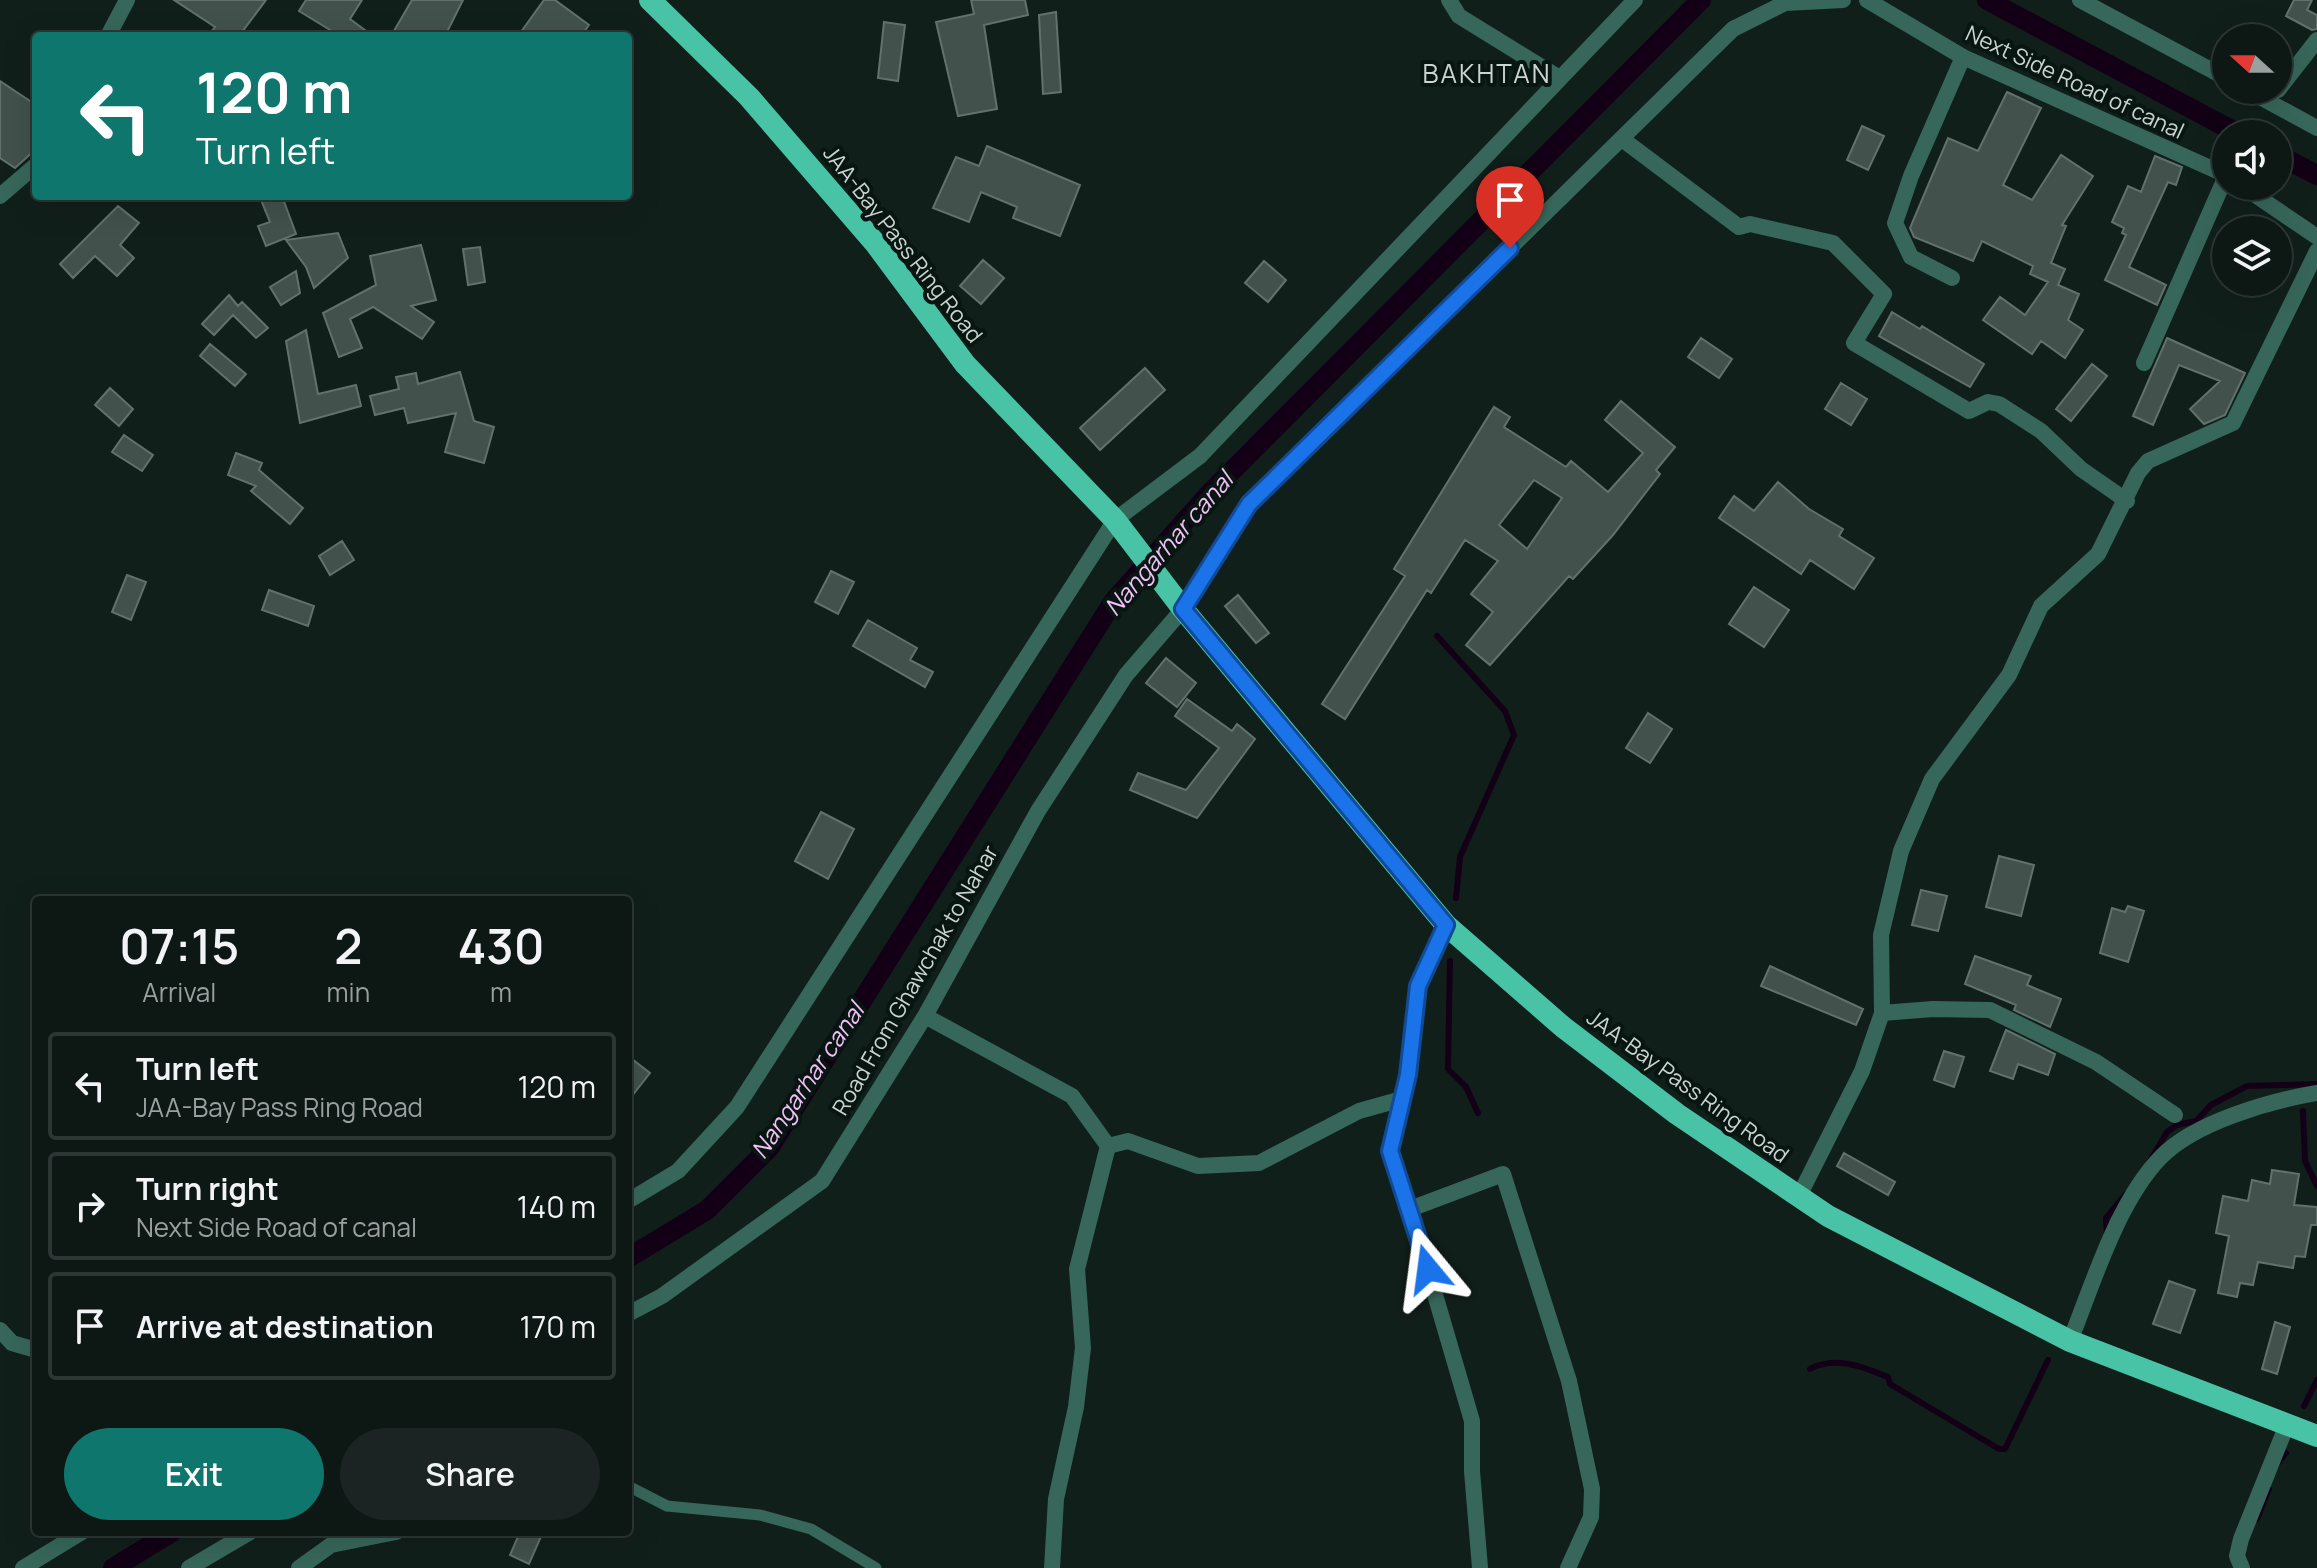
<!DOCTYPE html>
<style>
body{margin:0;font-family:Manrope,sans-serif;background:#1b2422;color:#f1f3f6;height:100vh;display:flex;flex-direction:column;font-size:30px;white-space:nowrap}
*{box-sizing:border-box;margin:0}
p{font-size:26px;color:#9a9fa0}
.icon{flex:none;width:44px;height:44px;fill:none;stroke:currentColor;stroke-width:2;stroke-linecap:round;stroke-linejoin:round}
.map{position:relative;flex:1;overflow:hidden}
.side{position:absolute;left:32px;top:896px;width:600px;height:640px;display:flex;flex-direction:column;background:#0d1714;border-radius:8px;box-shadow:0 8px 32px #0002,0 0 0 2px #2d3634}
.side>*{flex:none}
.top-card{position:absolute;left:32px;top:32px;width:600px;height:168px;border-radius:8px;box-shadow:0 8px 32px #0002,0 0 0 2px #2d3634;background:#0f766e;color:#fff;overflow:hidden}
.needle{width:52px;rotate:291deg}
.controls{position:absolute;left:2212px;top:24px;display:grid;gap:16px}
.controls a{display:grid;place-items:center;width:80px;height:80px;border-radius:50%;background:#0d1714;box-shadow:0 8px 32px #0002,0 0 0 2px #2d3634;font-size:40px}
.pin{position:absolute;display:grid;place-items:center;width:68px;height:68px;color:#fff;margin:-82px -34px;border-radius:50% 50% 50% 0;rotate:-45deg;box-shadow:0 0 8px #0007}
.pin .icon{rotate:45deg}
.me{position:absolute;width:88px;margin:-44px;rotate:344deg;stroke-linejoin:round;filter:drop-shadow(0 0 6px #0008)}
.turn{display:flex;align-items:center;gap:28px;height:168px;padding:0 32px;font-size:36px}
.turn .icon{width:104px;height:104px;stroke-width:2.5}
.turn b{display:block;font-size:56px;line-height:68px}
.eta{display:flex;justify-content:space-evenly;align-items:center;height:136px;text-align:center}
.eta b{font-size:48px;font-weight:600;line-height:56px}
.button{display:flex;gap:16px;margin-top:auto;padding:16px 32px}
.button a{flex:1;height:92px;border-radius:48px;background:#0f766e;color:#fff;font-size:32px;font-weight:600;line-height:92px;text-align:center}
.button a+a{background:#1b2422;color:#f1f3f6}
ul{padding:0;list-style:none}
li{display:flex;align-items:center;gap:24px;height:108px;margin:0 16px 12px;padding:0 16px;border:4px solid #2d3634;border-radius:8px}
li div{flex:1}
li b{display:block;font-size:30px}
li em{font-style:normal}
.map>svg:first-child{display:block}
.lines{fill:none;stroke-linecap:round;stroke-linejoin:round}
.stream{stroke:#130016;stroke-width:6}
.canal{stroke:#130016;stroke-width:20}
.building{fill:#42514c;stroke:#61716c;stroke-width:2;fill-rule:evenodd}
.service{stroke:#37675a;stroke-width:11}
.minor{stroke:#37675a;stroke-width:16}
.tertiary{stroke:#37675a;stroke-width:16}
.trunk{stroke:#48c3a6;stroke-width:22}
.route-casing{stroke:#114b97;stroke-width:20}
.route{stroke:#1a73e8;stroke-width:14}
.labels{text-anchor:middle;stroke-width:8;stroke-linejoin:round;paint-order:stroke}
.street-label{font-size:22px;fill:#cbd4d1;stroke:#081612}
.water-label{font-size:24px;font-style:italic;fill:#f4c0f8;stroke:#081612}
.quarter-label{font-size:26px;letter-spacing:2px;fill:#cbd4d1;stroke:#081612}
</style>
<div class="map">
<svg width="2317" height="1568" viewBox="0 0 2317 1568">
<rect width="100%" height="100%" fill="#111f1b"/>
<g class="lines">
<path class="stream" d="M1437 636 1505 711 1514 735 1460 857 1456 898
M1450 961 1448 1069 1466 1087 1478 1113
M2303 1111 2305 1161 2317 1186
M2149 1163 2167 1132 2177 1125 2196 1121 2211 1105 2247 1086 2317 1084
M2107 1236 2106 1218 2126 1194
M1810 1369C1835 1355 1863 1367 1888 1377L1890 1384 1999 1449H2005L2048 1360
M2304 1406 2317 1380
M2278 1463 2286 1453
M2257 1519 2269 1489"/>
<path class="canal" d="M1987 0 2239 134
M2278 155 2317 175
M628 1258 707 1210 770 1147 1113 602 1209 494 1701 0
M113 1568 172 1532"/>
</g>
<path class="building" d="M174 0H266L239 36H208L215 27Z
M306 0H362L350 19 373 36H340L299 11Z
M412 0H463L445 36H391Z
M544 0H555L589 25 581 36H518Z
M971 0H1025L1028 15 984 25 997 109 958 116 936 22 974 14Z
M2294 0H2312L2307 10 2317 15V29L2312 30 2286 16Z
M1056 12 1061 92 1043 94 1039 15Z
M884 22 905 25 898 81 878 78Z
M0 81 36 105V149L15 168 0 158Z
M2007 92 2041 108 2003 185 2032 200 2061 155 2093 176 2062 225 2066 226 2051 263 2065 269 2058 285 2079 294 2068 320 2083 330 2065 358 2041 341 2032 354 1983 320 2000 297 2025 315 2048 282 2030 274 2033 266 1982 241 1973 261 1914 237 1910 228 1948 138 1978 151Z
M1862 126 1884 136 1868 170 1847 160Z
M987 146 1080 185 1060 236 1013 218 1017 207 981 192 969 222 933 208 956 157 979 166Z
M2155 156 2182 167 2176 185 2168 182 2129 267 2166 285 2157 305 2105 280 2126 235 2122 233 2124 228 2112 222 2128 186 2141 192Z
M273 196H282L296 234 266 246 258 226 270 222 261 200Z
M118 206 139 223 120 245 134 258 117 276 95 256 73 278 60 264Z
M338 233 348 258 314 288 306 267 286 240Z
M421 245 436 300 411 306 434 322 422 339 373 307 350 319 362 348 339 357 323 313 376 285 370 256Z
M480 247 485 282 468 285 463 249Z
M983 260 1004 278 981 304 960 286Z
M1264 261 1286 280 1268 302 1245 283Z
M296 271 300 293 281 305 270 287Z
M229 295 238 306 242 302 268 328 256 338 233 315 214 335 202 324Z
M1892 312 1920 329 1922 326 1984 364 1970 387 1879 336Z
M306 330 318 394 356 385 361 406 300 423 286 341Z
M1701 338 1732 359 1719 378 1688 357Z
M2167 338 2245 373 2225 415 2204 424 2190 409 2220 381 2179 365 2153 425 2133 416Z
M210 344 246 374 235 386 200 356Z
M2092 364 2107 376 2071 421 2056 409Z
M1145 368 1165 390 1100 450 1080 428Z
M460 372 474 421 494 427 484 463 445 452 456 413 408 423 404 408 375 415 370 396 399 389 396 377 416 373 418 384Z
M1841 383 1867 399 1851 425 1825 409Z
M110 388 133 409 119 426 95 405Z
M1621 401 1675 447 1656 470 1660 474 1613 535 1573 579 1569 576 1490 665 1466 645 1493 612 1471 594 1498 561 1465 540 1431 593 1427 590 1345 719 1322 704 1405 576 1394 569 1494 407 1510 417 1504 427 1566 467 1571 461 1608 492 1643 453 1605 420ZM1534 480 1562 498 1527 549 1499 525Z
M124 435 153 455 142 471 112 452Z
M236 453 262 463 259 470 303 508 290 524 251 491 256 486 228 475Z
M1778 482 1809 509 1843 529 1839 536 1874 558 1854 589 1810 560 1801 574 1719 518 1734 496 1754 511Z
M342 541 354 560 330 575 319 556Z
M831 571 854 582 838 614 815 602Z
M127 575 146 582 131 620 112 612Z
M1754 587 1789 610 1764 647 1729 624Z
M269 590 314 606 308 626 262 610Z
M1238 595 1269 633 1256 643 1225 606Z
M868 620 917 648 910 660 933 672 925 687 853 646Z
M1166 658 1196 683 1177 707 1146 683Z
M1187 699 1232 731 1237 724 1255 739 1197 818 1130 790 1138 773 1186 790 1219 748 1175 716Z
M1648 713 1672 729 1650 763 1626 748Z
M821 812 854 829 828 879 795 861Z
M1999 856 2034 865 2021 916 1986 907Z
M1921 890 1947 896 1938 931 1912 925Z
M2128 906 2144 911 2128 962 2100 953 2112 908 2125 912Z
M1975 956 2031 976 2027 985 2061 999 2050 1027 2014 1010 2016 1005 1965 984Z
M1770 966 1863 1009 1856 1025 1761 986Z
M2006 1030 2055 1054 2048 1075 2018 1064 2013 1079 1990 1071Z
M1944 1051 1964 1057 1954 1087 1934 1080Z
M628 1056 650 1073 628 1101Z
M1844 1153 1895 1182 1888 1195 1837 1166Z
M2272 1170 2299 1174 2294 1205 2317 1207V1225H2311L2305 1257 2295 1256 2293 1268 2258 1262 2253 1285 2240 1283 2237 1297 2218 1293 2229 1236 2216 1233 2223 1196 2248 1201 2252 1180 2270 1184Z
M2169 1281 2195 1290 2180 1333 2153 1324Z
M2275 1322 2290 1327 2277 1374 2262 1369Z
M520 1532H543L529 1564 510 1555Z"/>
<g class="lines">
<path class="service" d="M628 1486 667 1506 760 1515 811 1529 876 1568"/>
<path class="minor" d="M1449 0 1459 16 1558 77
M108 36 127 0
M2278 90 2317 40
M1622 139 1739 227 1750 224 1833 243 1884 294 1854 343 1969 411 1988 402 1999 404 2041 431 2081 469 2127 501
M0 196 36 165
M1952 278 1911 257 1895 223 1911 176 1963 57
M2144 363 2226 176
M1446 925 1418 986 1408 1075 1390 1151 1410 1209 1503 1174 1569 1381 1592 1489 1591 1517 1568 1568
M1882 1013 1933 1009 1990 1010 2096 1062 2175 1115
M1108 1146 1128 1141 1198 1166 1259 1163 1359 1111 1402 1099
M1798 1198 1862 1071 1882 1013 1881 935 1901 851 1932 779 2009 675 2041 606 2098 554 2138 473 2148 461 2233 423 2317 251
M1410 1209 1472 1421V1471L1480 1568
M0 1330 12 1343 36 1350
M2070 1341C2093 1284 2117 1202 2161 1157 2195 1122 2270 1101 2317 1093
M299 1568 331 1545 396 1532
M2242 1568 2237 1556 2241 1539 2286 1427"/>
<path class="tertiary" d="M1867 0 1963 57 2226 175
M2080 0 2226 78
M2247 90 2317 128
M2242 186 2317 237
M925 1016 1072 1096 1108 1146 1077 1269 1083 1348 1076 1407 1056 1499 1052 1568
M628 1201 678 1171 737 1107 1115 520 1200 456 1635 0
M628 1314 662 1296 822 1181 925 1016 1038 811 1126 675 1183 609 1249 504 1733 29 1785 3 1843 0
M23 1568 82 1532
M189 1568 250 1532"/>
<path class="trunk" d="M650 0 749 97 875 243 965 364 1115 520 1183 609 1446 925 1563 1027 1677 1114 1828 1216 2070 1341 2317 1436"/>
</g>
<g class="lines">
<g class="route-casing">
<path id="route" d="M1428 1269 1390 1151 1408 1075 1418 986 1446 925 1183 609 1249 504 1510 248"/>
</g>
<use href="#route" class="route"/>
</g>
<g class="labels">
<g class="street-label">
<text transform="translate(2075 82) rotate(25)" y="8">Next Side Road of canal</text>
<text transform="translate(903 244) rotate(52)" y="8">JAA-Bay Pass Ring Road</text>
<text transform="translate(915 980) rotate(-60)" y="8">Road From Ghawchak to Nahar</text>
<text transform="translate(1688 1086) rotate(36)" y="8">JAA-Bay Pass Ring Road</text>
</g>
<g class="water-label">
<text transform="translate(1169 544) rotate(-49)" y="8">Nangarhar canal</text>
<text transform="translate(808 1081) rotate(-56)" y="8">Nangarhar canal</text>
</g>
<g class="quarter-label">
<text x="1487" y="83">BAKHTAN</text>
</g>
</g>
</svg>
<div class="controls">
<a><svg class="needle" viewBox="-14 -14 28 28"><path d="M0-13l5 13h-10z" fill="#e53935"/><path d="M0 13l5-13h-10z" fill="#9a9fa0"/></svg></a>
<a><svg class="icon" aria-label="sound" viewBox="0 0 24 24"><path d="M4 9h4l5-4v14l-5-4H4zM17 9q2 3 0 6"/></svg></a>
<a><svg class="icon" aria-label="layers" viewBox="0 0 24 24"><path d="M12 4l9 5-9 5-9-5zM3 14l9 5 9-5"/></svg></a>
</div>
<div class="pin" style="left:1510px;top:248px;background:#d93025"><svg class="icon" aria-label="arrive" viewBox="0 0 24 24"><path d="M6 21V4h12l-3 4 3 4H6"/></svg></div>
<svg class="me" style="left:1428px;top:1269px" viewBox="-20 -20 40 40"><path d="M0-17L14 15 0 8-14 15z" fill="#1a73e8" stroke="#fff" stroke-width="4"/></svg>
<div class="top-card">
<div class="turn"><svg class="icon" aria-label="left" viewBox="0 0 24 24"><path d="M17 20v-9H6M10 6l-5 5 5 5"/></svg><div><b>120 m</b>Turn left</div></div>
</div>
<section class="side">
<div class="eta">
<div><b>07:15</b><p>Arrival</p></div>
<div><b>2</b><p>min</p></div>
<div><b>430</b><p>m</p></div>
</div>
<ul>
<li><svg class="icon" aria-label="left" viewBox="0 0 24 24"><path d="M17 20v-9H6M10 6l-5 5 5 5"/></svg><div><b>Turn left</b><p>JAA-Bay Pass Ring Road</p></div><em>120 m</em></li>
<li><svg class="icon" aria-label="right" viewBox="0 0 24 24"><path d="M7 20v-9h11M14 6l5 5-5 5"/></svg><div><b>Turn right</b><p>Next Side Road of canal</p></div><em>140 m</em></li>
<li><svg class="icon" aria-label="arrive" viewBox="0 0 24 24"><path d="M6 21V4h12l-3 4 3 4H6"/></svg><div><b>Arrive at destination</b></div><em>170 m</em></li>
</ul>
<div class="button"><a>Exit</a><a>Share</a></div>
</section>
</div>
